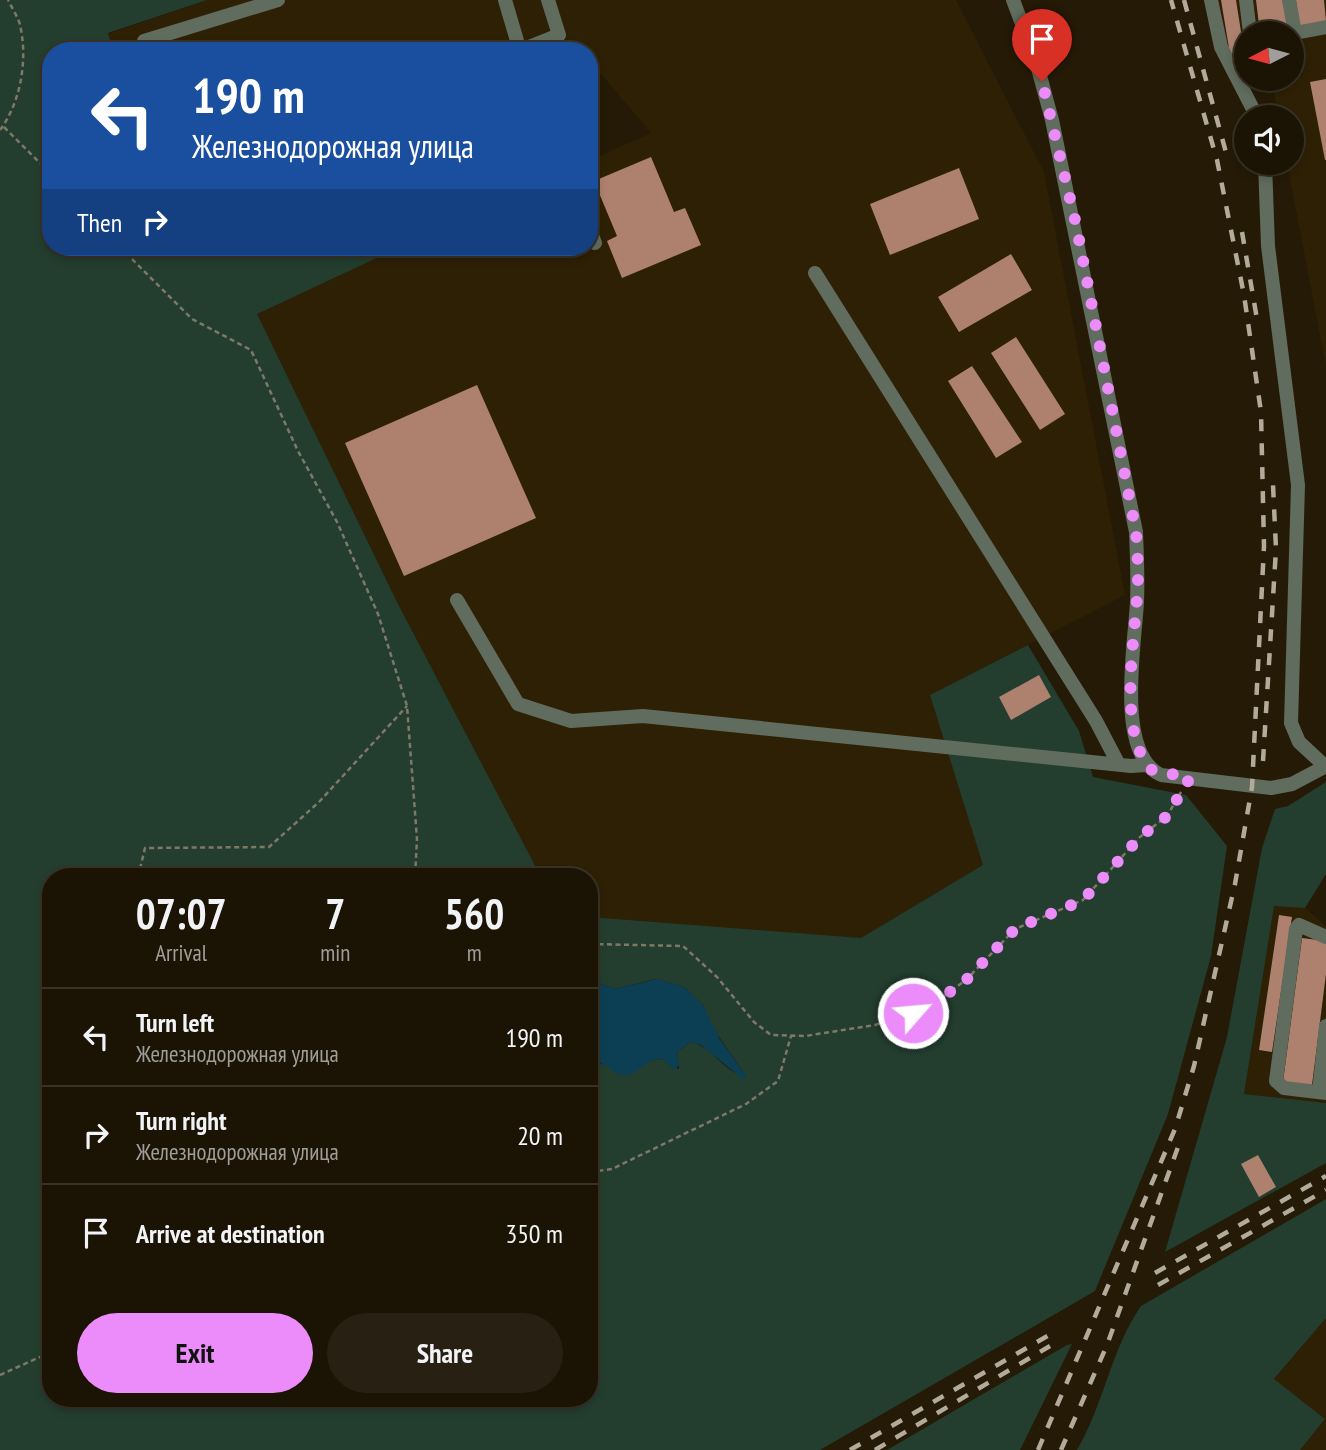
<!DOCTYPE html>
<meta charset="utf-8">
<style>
body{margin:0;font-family:"PT Sans Narrow",sans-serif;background:#282113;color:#f1f3f6;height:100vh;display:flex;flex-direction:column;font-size:26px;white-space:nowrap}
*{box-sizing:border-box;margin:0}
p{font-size:23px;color:#a09e9a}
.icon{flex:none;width:38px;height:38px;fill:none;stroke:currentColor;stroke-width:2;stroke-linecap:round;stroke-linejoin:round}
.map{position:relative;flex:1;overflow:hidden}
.side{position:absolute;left:42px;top:868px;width:556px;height:539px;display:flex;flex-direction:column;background:#1b1404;border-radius:28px;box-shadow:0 4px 10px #0003,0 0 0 2px #393326}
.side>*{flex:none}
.top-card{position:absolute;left:42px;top:42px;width:556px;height:214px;border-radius:28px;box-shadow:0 4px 10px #0003,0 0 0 2px #393326;background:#1a4fa0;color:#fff;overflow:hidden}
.needle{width:46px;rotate:264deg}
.controls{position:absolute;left:1234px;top:21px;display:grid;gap:14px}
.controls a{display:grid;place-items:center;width:70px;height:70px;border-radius:50%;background:#1b1404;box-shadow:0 4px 10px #0003,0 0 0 2px #393326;font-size:35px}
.pin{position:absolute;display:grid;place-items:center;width:60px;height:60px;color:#fff;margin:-72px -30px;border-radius:50% 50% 50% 0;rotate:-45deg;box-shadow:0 0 7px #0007}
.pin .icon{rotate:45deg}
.me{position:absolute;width:77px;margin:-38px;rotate:63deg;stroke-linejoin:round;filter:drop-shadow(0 0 5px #0008)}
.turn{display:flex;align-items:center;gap:24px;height:147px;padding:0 35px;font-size:32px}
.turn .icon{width:91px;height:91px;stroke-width:2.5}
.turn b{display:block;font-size:49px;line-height:60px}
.then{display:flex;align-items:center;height:66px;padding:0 35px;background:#0003;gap:14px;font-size:26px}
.eta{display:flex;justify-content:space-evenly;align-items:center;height:119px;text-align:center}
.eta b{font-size:42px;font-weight:600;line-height:49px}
.action{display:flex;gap:14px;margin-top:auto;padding:14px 35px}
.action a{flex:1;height:80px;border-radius:42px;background:#ec8cfa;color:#111;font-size:28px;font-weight:600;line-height:80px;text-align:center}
.action a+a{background:#282113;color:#f1f3f6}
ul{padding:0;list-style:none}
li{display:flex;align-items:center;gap:21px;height:98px;padding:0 35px;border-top:2px solid #393326}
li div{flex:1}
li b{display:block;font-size:26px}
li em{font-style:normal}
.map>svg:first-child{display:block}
.built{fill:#2e2005}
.green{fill:#233e2f}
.water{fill:#0d3f54}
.building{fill:#ae816f}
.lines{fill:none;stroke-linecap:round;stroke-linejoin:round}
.path{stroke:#807867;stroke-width:2.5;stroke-dasharray:5 3.5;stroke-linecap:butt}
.minor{stroke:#606c5d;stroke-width:14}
.rail{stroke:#b2aa9a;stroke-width:4.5;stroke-dasharray:12 12;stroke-linecap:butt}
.route{stroke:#ec8cfa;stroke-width:12;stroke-dasharray:0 21.6}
</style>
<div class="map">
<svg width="1326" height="1450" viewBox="0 0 1326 1450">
<rect width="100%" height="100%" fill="#241a06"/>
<path class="built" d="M207 0H956L1044 172 1125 595 930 695 984 865 861 938 590 917V877H541L397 602 256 313 400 247H590V160L651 133 590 61V51H113L108 34Z
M1216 0H1326V367L1287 163H1292V117H1279L1271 79H1292V33H1246V59H1226Z
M1274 905 1305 908 1326 926V1103L1244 1094Z
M1326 1318V1450H1300L1325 1419 1274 1380Z"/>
<path class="green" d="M0 0H207L108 33 113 51H51V247H400L257 314 397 602 541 877H51V1398H590V1064H606L620 1074C632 1071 655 1055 664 1060 669 1063 672 1067 679 1069L677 1052 691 1042C714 1047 723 1073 746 1076L712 1027 703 1005 684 987 656 979 615 989 590 980V917L861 938 983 865 930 695 1028 645 1079 731 1093 777 1186 795 1227 846 1211 956 1168 1114 1095 1291 820 1450H0Z
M1326 782V874L1305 908 1274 906 1244 1094 1326 1103V1163L1165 1252 1227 1037 1262 848 1275 809 1288 806Z
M1326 1199V1318L1274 1379 1325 1419 1300 1450H1077C1104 1404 1111 1349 1141 1306Z
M1072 1344 1020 1450H887L1067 1345Z"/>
<path class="water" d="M657 979 684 987 703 1005 719 1038 746 1076 744 1080 701 1045 691 1042 677 1052 679 1065 675 1070 662 1059C646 1058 641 1072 627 1075 612 1077 609 1059 590 1064V980L615 989Z"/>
<path class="building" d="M1221 0H1236L1244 51 1230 54Z
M1256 0H1285L1289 33H1260Z
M1296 0H1324L1326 21 1299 27Z
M1326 79V160H1325L1310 82Z
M651 157 674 212 685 208 701 245 622 278 607 241 617 236 594 181Z
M959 168 979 219 890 255 870 204Z
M1011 254 1032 290 959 332 938 297Z
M1016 337 1065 414 1040 430 991 353Z
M972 366 1022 442 996 458 948 381Z
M477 385 536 518 404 576 345 443Z
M1039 675 1051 697 1011 720 999 697Z
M1279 915 1292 917 1272 1052 1259 1050Z
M1302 938 1326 941V974L1312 1085 1283 1082Z
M1258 1155 1276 1187 1259 1197 1241 1164Z"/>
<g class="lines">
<path class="path" d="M4 127 51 174
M0 130C21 102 28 59 20 25 18 17 12 8 8 0
M120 247 192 319 251 350 298 451 337 522 378 614 407 706 417 839 415 877
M138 877 145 848 269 847 319 802 407 706
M590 944 683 946 717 977 754 1022 771 1035 805 1036 875 1025 931 1006 967 979 1015 929 1083 900 1140 837 1167 816 1181 792
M590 1172 612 1169 746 1104 778 1081 791 1036
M0 1375 51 1352"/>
<path class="minor" d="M505 0 520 51
M1013 0 1036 61 1052 120 1136 532C1137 555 1138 578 1137 602 1135 644 1115 754 1161 775L1271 788 1292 784 1326 766
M1211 0 1221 47 1257 117
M1246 0 1250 33
M1289 0 1295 33 1326 27
M147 51 144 41 278 0
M519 51 559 35 548 0
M1265 163 1268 246 1298 485 1291 723 1299 742 1325 766
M590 230 595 243
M815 273 1096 721 1118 763
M457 600 518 704 571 721 643 716 1131 766 1147 765
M1326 937 1299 925 1296 929 1276 1081 1284 1088 1326 1093
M1319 1092 1326 1026"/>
<path class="rail" d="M1184 0 1227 156
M1242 232 1258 325
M1263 761 1276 549 1273 485
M1155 1273 1326 1176
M1158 1285 1326 1190
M850 1450 1056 1331
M875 1450 1050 1346
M1038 1450 1175 1129 1194 1066 1235 884 1252 787 1264 546 1261 412 1244 295 1217 160 1171 0
M1061 1450 1107 1345 1178 1147"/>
</g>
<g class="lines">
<path class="route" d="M913 1013 931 1006 967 979 1015 929 1083 900 1140 837 1167 816 1190 778 1152 770C1114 732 1138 626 1138 575 1138 561 1137 546 1136 532L1076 224 1042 81"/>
</g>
</svg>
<div class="controls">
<a><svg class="needle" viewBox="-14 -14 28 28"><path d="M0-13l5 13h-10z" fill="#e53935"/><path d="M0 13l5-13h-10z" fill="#a09e9a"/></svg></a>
<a><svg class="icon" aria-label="sound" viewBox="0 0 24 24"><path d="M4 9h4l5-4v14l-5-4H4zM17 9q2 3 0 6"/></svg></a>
</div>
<div class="pin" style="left:1042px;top:81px;background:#d93025"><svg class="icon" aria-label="arrive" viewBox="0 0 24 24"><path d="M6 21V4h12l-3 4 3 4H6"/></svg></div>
<svg class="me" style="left:913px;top:1013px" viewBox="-20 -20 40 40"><circle r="17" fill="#ec8cfa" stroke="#fff" stroke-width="3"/><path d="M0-11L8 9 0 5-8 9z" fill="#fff"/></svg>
<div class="top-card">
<div class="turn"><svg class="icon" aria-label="left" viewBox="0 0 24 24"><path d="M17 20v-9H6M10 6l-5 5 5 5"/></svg><div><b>190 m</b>Железнодорожная улица</div></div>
<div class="then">Then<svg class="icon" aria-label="right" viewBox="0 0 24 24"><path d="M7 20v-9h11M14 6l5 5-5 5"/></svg></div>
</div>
<section class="side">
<div class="eta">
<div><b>07:07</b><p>Arrival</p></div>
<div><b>7</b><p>min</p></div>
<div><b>560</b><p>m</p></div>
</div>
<ul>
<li><svg class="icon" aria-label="left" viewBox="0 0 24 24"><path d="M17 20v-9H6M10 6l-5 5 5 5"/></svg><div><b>Turn left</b><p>Железнодорожная улица</p></div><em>190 m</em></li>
<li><svg class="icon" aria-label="right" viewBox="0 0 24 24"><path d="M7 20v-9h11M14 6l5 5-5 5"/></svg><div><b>Turn right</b><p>Железнодорожная улица</p></div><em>20 m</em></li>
<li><svg class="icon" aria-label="arrive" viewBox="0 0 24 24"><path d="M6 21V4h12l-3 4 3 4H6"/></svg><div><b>Arrive at destination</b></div><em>350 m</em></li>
</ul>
<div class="action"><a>Exit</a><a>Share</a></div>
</section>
</div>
